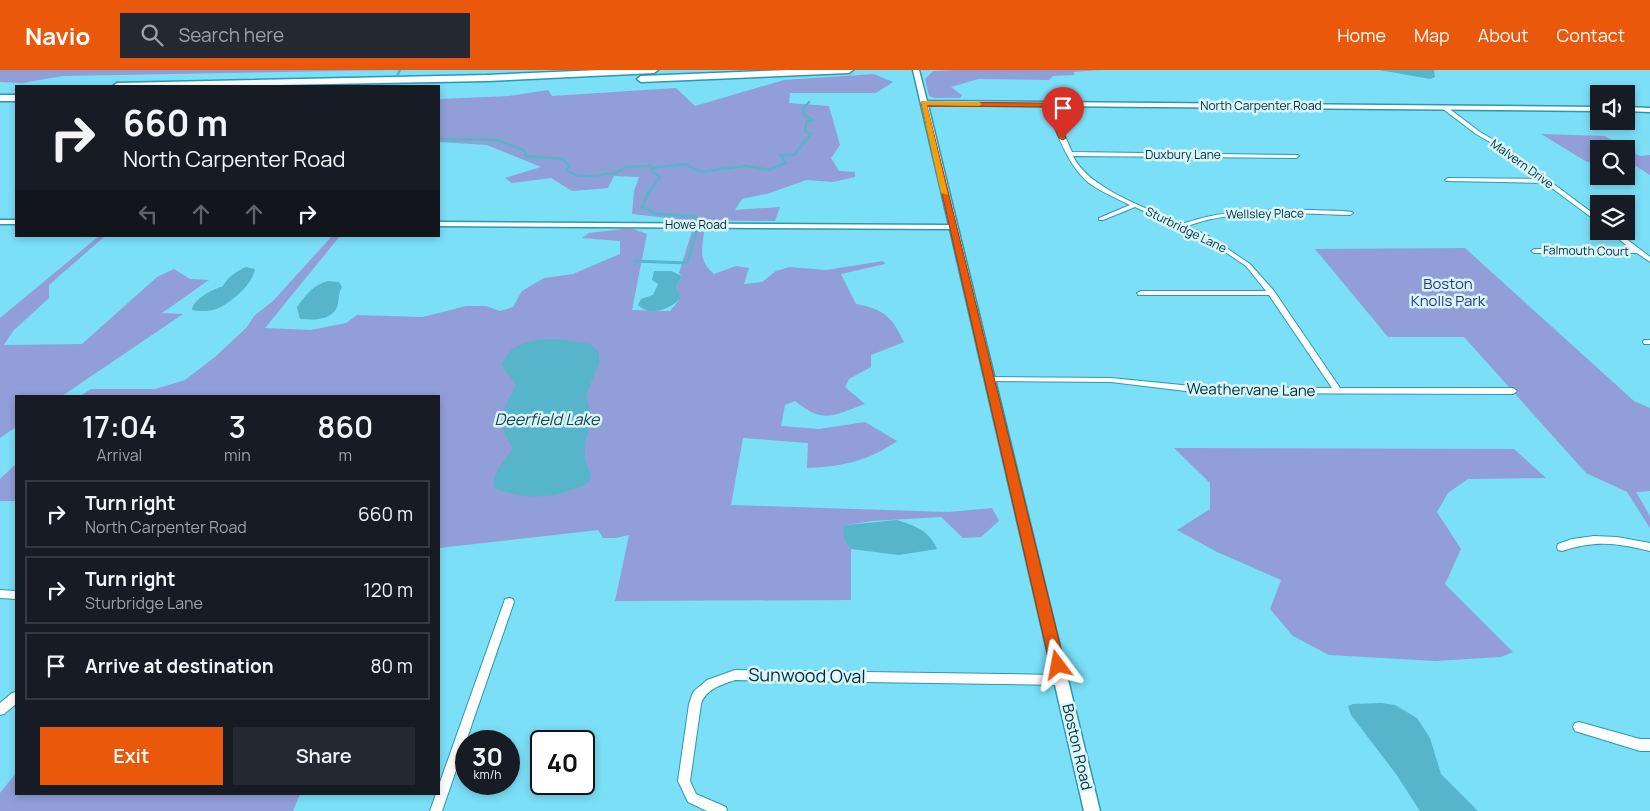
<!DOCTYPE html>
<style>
body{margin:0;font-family:Manrope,sans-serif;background:#242831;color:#f1f3f6;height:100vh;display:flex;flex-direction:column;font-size:19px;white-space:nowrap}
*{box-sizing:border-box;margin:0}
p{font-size:16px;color:#9ea1a6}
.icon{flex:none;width:28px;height:28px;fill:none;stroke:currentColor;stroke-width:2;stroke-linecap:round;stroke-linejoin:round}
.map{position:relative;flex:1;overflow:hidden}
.details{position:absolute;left:15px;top:325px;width:425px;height:400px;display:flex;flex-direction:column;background:#171b24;border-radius:0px;box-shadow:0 2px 8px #0003}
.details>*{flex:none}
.top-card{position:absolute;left:15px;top:15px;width:425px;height:152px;border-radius:0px;box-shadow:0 2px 8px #0003;background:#171b24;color:#f1f3f6;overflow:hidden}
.buttons{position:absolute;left:1590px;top:15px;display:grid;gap:10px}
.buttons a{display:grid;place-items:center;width:45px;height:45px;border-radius:0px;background:#171b24;box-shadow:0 2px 8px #0003;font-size:25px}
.speed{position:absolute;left:455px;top:660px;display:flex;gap:10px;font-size:25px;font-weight:700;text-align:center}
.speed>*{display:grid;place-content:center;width:65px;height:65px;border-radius:50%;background:#171b24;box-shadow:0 2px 8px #0003;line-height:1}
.speed small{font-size:12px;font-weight:400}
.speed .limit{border:2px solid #111;border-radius:8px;background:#fff;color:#111}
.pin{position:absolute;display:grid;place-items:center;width:42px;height:42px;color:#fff;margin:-51px -21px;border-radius:50% 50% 50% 0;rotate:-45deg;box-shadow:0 0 5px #0007}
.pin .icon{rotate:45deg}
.me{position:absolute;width:55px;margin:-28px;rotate:347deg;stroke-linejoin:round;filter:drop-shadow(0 0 4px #0008)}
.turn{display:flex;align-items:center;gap:18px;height:105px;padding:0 25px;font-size:22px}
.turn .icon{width:65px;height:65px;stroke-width:2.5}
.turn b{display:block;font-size:35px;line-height:42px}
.lanes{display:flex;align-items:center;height:48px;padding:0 25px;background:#0003;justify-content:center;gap:25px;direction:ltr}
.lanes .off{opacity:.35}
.eta{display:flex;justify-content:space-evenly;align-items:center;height:85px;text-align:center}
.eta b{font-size:30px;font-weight:600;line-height:35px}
.cta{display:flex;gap:10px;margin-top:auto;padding:10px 25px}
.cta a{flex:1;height:58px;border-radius:0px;background:#ea580c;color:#fff;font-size:20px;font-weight:600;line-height:58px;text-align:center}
.cta a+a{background:#242831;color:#f1f3f6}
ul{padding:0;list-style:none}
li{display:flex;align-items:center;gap:15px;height:68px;margin:0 10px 8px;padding:0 15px;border:2px solid #363941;border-radius:0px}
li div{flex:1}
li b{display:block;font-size:19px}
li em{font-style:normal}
header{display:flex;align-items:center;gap:30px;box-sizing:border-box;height:70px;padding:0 25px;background:#ea580c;color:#fff}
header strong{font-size:24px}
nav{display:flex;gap:28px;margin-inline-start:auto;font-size:18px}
.search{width:350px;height:45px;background:#242831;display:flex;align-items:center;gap:12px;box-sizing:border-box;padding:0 18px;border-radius:0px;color:#9ea1a6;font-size:19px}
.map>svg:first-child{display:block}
.green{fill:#929ed8}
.water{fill:#56b5cb}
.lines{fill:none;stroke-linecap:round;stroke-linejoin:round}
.stream-far1{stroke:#56b5cb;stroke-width:2.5}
.stream{stroke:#56b5cb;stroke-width:3}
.minor-casing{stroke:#2a99b0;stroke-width:2}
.tertiary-casing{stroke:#2a99b0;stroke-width:3}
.motorway-casing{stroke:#2a99b0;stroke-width:3}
.minor{fill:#fff;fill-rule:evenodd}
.tertiary{fill:#fff;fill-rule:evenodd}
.motorway{fill:#fff;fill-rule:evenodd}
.route{fill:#ea580c;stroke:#983908}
.slow{fill:#f59e0b}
.labels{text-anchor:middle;stroke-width:5;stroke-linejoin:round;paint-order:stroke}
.far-street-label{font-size:12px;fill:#002d36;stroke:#d9f5fc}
.park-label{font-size:15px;fill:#2d337e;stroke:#d9f5fc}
.street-label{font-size:15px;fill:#002d36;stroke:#d9f5fc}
.water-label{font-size:16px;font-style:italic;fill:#17434c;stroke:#d9f5fc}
.near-street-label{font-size:18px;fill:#002d36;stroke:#d9f5fc}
</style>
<header>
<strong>Navio</strong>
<div class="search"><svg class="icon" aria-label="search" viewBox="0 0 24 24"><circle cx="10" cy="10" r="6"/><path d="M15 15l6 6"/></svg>Search here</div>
<nav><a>Home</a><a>Map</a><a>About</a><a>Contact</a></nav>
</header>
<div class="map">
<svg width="1650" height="741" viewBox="0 0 1650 741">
<rect width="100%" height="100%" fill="#7adff7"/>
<path class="green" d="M0 0H392L63 6 22 13 0 12Z
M955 0H1101L1074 2V5L1053 6 1049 10 978 9 951 17 962 25 960 28H935L929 26 925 9 933 1Z
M874 4 893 12 876 23H790L789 33 829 36 840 75 831 88 839 101 855 102V107L833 112 806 110 770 123 742 129 735 140 780 137 775 151 685 150 632 144 634 121 639 107 614 106 608 118 572 121 551 108 512 113 505 108 541 97 487 75 439 72V29L509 26 548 20 552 26 676 18 695 36 784 10Z
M1541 64 1605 66 1640 86 1650 85V105L1634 95 1626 94V79H1599V93L1587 92Z
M631 158 647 164 632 240 670 241 679 230 676 216 682 206 679 203 692 161 704 162C702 181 698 190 714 204L736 196 749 198 744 214 762 212 776 201 790 197 826 200 883 191 885 194 841 204 856 234C884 239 892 247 904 272L871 285V297L849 309 845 317 865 334C833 345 825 355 795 331L785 335 781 356 819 359 865 352 897 371C869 391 840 397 807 398L808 373 743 368 731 435 949 442 992 438 999 451 981 467 963 468 941 447 872 451 846 455 845 472 851 479V530L615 531 629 465 616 468H603L598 460 439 478V326H80L91 319H155L185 310 215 287 247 257 254 246 273 231 332 166H340L265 258 311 260 346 253 357 245 423 247 466 236H486L500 241 513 237 522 221 544 208 573 204 620 184V171L582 168 589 163Z
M99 166H105L49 215V228L13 261 4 275 82 274 157 207 174 199 190 209 209 210 162 243 183 244 62 326H16V357L0 368V248Z
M1465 178 1634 331 1650 338V421L1636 422 1650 446V458L1627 422 1586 403 1464 267H1388L1315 179Z
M1174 378 1514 379 1546 408 1468 409 1448 423 1437 442 1461 479 1445 514 1513 582 1501 587 1435 591 1329 585 1293 566 1270 539 1281 510 1217 482 1177 460 1210 439V413Z
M16 394V431H0V409Z
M16 703V724H300L293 741H0V723Z"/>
<path class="water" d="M1379 0H1434L1435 7 1430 9Z
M246 197 255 199C253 214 230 234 216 239 208 242 200 241 192 240 193 229 213 219 223 216 228 207 236 201 246 197Z
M654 201H671L682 206 676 216 680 229C670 239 649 247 638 235L641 229 653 225 658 214 652 210Z
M328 211 339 212 342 217C338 224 339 230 337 237 331 251 313 250 300 249L297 237C306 225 313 215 328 211Z
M556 269 590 274 599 282V293L586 325 592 347 585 373V389L591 406 589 412C559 429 526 431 494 418 491 403 506 390 513 378 496 353 502 340 516 315L501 295C512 271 532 270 556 269Z
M897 450C915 456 929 460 937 479L899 485 851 479 845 472 843 460 846 455Z
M1381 633 1395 635 1417 648 1430 668 1441 704 1478 741H1420L1396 704 1351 645 1348 636 1353 634Z"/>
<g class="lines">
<path class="stream-far1" d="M398 4 400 0
M439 69 497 70 525 81 526 86 563 89 569 96 566 100 578 106H592L615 103 626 97 651 96 653 102 660 107 649 122
M652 98 685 94 700 102 746 96 769 100 786 93 780 85H794L811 64 805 61 807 51 814 50 805 46 803 39 809 32"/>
<path class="stream" d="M649 121 642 137 657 144 695 146 700 152
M634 191 687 193 697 159"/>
<g class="minor-casing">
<path id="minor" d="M1048 33 1051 35 1072 82 1298 85 1299 86 1296 88 1073 86C1088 119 1150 139 1182 154 1225 139 1268 139 1313 140 1326 141 1340 140 1352 142L1353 143 1350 145C1296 144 1240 137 1187 156L1210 167 1250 194 1274 221 1340 318H1513L1517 321 1513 324 1202 323 1111 312 987 311 986 309 990 307 1111 308 1202 317 1332 318 1269 225H1138L1137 223 1141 221H1266L1246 196 1206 169 1135 137 1103 150H1099V148L1130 135C1116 128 1101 122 1089 113 1066 94 1057 61 1045 35Z
M1443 37H1447L1480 62 1499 73 1599 148V153L1545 113 1446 111 1445 110 1448 108 1540 109 1495 75 1476 64 1443 39Z
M1609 161H1616L1650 187V192L1637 183H1534L1531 181 1534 179H1631Z
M1644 270H1650V274H1644L1643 272Z
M1594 466 1617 467 1650 473V481C1616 473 1596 470 1562 481L1558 480 1557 477 1558 474 1572 469Z
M0 520 16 521V529L0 528Z
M509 528 513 529 514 532 442 741H430L436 724H439V715L504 532 505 529Z
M735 600 1061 605 1065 607 1067 610 1065 613 1061 615 735 610C721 615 706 619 701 634L690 711 696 724 726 737 727 741H707L688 732 678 711 689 634 692 625 694 621 707 610Z
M16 622V634L4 644 0 645V633L12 623Z
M1579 652 1640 669H1650V681H1640L1575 661 1573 657 1575 653Z"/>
</g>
<g class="tertiary-casing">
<path id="tertiary" d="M913 0H919L927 31 1599 37V41L928 35 1100 741H1084L950 159 439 156V152L949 155Z
M1626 37 1650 38V42L1626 41Z
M0 150H16V154H0Z"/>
</g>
<g class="motorway-casing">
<path id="motorway" d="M600 0H658L654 3 487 11 229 16H113L117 13 487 5Z
M789 0H853L849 3 641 12 637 9 641 6Z
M0 25H16V31H0Z"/>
</g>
<use href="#minor" class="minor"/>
<use href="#tertiary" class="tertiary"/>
<use href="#motorway" class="motorway"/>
</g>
<path class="route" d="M921 32 1048 33 1052 35 1066 68 1063 70 1059 68 1046 37 927 36 1065 595 1063 600 1058 601 1052 600 1050 595Z"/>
<path class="slow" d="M921 32H979L982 34 979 36 927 35 948 125 941 123Z"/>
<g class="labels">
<g class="far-street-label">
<text x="1261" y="40">North Carpenter Road</text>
<text x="1183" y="89">Duxbury Lane</text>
<text transform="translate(1522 94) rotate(36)" y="4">Malvern Drive</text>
<text transform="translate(1265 144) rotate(-1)" y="4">Wellsley Place</text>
<text x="696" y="159">Howe Road</text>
<text transform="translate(1186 160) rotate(26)" y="4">Sturbridge Lane</text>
<text transform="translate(1586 181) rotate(1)" y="4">Falmouth Court</text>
</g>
<g class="park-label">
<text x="1448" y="219">Boston<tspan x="1448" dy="17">Knolls Park</tspan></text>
</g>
<g class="street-label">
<text transform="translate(1251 320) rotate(1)" y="5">Weathervane Lane</text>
<text transform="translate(1077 677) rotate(77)" y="5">Boston Road</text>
</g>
<g class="water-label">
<text x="547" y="355">Deerfield Lake</text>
</g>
<g class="near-street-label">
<text transform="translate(807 606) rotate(1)" y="6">Sunwood Oval</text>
</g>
</g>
</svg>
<div class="buttons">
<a><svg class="icon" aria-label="sound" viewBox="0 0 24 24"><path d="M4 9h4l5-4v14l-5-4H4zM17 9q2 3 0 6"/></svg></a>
<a><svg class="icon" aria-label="search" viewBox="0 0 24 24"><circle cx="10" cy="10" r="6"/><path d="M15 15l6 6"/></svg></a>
<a><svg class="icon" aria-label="layers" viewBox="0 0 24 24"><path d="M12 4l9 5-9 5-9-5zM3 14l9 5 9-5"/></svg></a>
</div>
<div class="speed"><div>30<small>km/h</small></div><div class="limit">40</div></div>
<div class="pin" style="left:1063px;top:68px;background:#d93025"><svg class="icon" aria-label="arrive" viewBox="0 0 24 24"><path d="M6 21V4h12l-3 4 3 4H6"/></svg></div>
<svg class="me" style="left:1058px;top:595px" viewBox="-20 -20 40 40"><path d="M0-17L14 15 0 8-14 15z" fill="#ea580c" stroke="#fff" stroke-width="4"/></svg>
<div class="top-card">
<div class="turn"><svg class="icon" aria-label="right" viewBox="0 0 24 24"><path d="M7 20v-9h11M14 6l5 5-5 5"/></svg><div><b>660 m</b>North Carpenter Road</div></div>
<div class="lanes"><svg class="icon off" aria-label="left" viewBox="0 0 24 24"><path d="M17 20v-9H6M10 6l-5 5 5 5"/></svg><svg class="icon off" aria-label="ahead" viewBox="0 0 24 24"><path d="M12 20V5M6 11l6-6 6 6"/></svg><svg class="icon off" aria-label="ahead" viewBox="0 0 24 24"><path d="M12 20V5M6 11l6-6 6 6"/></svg><svg class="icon" aria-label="right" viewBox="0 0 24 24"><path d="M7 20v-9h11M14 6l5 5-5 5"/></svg></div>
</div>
<section class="details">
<div class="eta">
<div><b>17:04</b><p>Arrival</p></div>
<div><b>3</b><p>min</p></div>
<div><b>860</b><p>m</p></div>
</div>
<ul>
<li><svg class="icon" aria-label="right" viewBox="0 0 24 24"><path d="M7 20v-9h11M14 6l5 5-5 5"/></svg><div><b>Turn right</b><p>North Carpenter Road</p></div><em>660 m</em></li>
<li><svg class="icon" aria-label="right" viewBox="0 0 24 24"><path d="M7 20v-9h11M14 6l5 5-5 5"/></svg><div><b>Turn right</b><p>Sturbridge Lane</p></div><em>120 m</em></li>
<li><svg class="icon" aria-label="arrive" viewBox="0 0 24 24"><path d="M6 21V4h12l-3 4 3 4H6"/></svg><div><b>Arrive at destination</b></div><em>80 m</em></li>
</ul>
<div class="cta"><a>Exit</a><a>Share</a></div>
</section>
</div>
